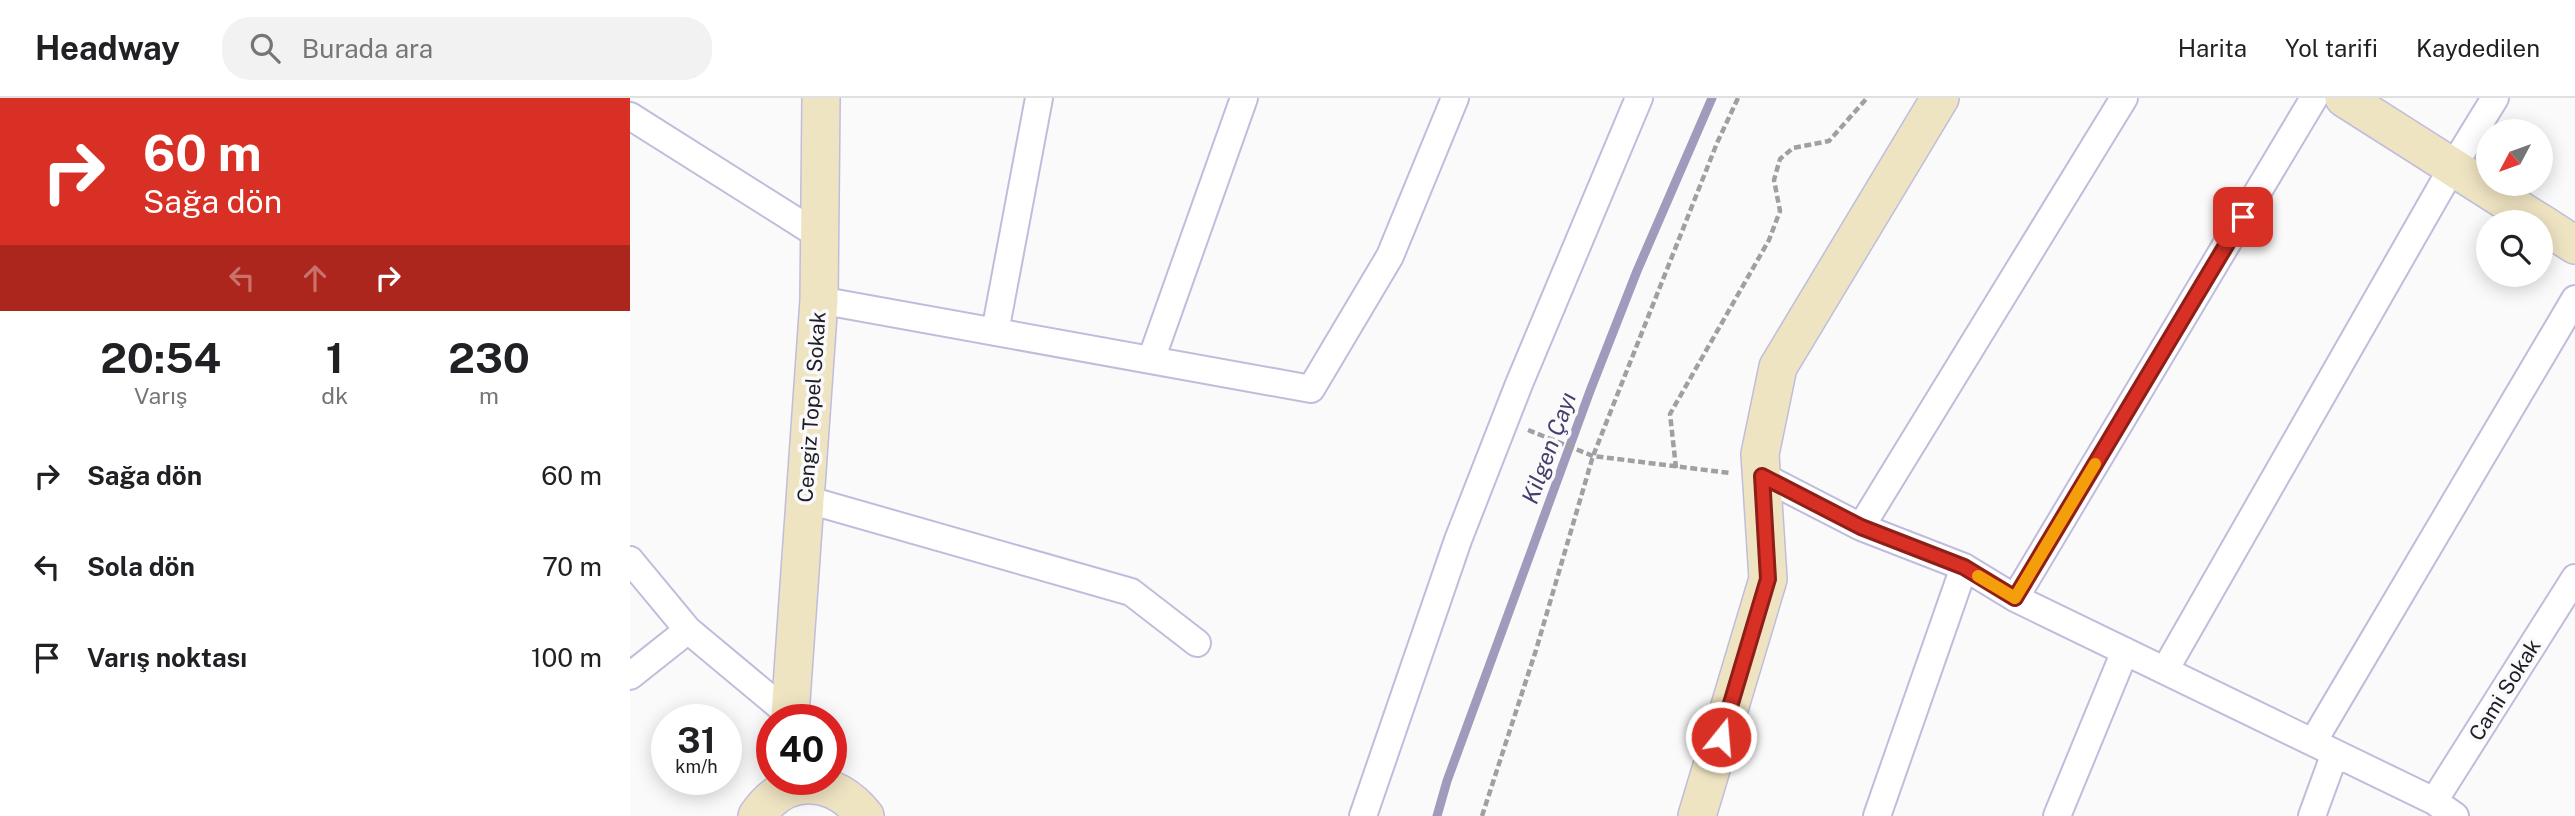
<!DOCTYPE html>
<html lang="tr">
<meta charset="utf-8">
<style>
body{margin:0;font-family:"Public Sans",sans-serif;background:#f2f2f2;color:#202124;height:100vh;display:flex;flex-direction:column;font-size:26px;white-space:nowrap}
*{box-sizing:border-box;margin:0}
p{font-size:23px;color:#757577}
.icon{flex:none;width:38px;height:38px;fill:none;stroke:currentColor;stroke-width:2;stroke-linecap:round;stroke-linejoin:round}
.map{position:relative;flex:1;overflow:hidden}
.details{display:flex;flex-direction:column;background:#fff;width:630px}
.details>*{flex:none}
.banner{background:#d93025;color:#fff;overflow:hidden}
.needle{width:46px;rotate:229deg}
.buttons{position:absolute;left:1846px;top:21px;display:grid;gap:14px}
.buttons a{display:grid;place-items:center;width:77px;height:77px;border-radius:50%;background:#fff;box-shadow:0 4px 18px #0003;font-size:35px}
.speed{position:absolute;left:21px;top:606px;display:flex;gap:14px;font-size:35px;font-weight:700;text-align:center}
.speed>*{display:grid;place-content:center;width:91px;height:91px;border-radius:50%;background:#fff;box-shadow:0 4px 18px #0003;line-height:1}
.speed small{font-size:18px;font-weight:400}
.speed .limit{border:10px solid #d22;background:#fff;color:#111}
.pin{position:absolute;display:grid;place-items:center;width:60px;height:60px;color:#fff;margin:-30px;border-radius:14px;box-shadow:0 4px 10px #0006}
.me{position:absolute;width:77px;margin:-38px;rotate:17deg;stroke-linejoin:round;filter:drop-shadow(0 0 5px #0008)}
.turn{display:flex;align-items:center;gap:24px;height:147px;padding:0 28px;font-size:32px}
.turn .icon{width:91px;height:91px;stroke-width:2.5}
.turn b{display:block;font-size:49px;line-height:60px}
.lanes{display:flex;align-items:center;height:66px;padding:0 28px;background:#0003;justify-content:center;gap:35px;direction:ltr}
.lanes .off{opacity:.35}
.eta{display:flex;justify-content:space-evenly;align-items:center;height:119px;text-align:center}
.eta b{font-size:42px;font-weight:700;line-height:49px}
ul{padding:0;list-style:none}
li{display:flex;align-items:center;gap:21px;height:91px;padding:0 28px}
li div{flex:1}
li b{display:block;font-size:26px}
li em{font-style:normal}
header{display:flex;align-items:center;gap:42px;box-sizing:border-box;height:98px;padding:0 35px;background:#fff;border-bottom:2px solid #e0e0e0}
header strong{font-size:33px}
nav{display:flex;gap:38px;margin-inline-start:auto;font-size:24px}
.search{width:490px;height:63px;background:#f2f2f2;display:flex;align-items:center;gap:18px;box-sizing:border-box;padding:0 24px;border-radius:28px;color:#757577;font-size:26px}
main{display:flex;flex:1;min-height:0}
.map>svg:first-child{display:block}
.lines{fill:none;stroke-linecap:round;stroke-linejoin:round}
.stream{stroke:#a09bbc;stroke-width:9}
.street-casing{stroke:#c0bcdc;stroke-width:30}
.secondary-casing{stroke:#c0bcdc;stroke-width:40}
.path{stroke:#a09fa4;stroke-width:4.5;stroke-dasharray:7 3.5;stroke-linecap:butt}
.street{stroke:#fff;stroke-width:26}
.secondary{stroke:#efe4c2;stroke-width:37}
.route-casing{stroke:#8d1f18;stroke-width:18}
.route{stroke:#d93025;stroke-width:12}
.slow{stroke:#f59e0b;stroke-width:12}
.labels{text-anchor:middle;stroke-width:7;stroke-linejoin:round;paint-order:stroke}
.street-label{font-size:21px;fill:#1f1d29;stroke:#fafafa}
.water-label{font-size:23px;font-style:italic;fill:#473e6d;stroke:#fafafa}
</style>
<header>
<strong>Headway</strong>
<div class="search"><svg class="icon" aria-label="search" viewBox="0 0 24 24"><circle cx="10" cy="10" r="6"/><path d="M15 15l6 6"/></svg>Burada ara</div>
<nav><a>Harita</a><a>Yol tarifi</a><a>Kaydedilen</a></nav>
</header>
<main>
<section class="details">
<div class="banner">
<div class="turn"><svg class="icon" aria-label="right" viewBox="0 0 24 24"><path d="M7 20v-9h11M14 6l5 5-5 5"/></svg><div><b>60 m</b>Sağa dön</div></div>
<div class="lanes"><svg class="icon off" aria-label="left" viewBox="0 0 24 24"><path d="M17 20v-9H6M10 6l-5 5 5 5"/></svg><svg class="icon off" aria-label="ahead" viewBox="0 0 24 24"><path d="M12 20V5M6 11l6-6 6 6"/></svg><svg class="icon" aria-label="right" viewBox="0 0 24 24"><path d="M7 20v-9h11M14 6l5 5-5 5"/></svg></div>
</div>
<div class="eta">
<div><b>20:54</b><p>Varış</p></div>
<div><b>1</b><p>dk</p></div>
<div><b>230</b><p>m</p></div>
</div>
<ul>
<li><svg class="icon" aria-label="right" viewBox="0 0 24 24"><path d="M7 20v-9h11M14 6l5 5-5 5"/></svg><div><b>Sağa dön</b></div><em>60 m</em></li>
<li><svg class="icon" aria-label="left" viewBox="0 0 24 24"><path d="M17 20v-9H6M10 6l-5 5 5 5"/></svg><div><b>Sola dön</b></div><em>70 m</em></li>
<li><svg class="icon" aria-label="arrive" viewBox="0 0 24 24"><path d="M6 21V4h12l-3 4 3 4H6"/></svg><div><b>Varış noktası</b></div><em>100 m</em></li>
</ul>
</section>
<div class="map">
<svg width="1945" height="718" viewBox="0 0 1945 718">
<rect width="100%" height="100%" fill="#fafafa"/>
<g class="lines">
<path class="stream" d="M807 718 817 683 960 293 1007 173 1082 0"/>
<g class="street-casing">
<path id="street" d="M0 18 190 138
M189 202 681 291 760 158 825 0
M365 234 409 0
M521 262 614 0
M1132 378 1231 429 1334 469 1385 500 1804 703 1825 718
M175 401 501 494 567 545
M1231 429 1494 0
M0 462 58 532 160 617
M1385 500 1684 0
M1535 572 1822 70 1865 0
M0 578 58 532
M1683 644 1945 201
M1804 703 1945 480
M733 718 828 442 889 286 1009 0
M1247 718 1334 469
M1427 718 1495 553
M1682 718 1705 655"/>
</g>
<g class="secondary-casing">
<path id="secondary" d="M1714 0 1909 124
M1911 125 1945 147
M160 617 189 202 191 0
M127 718C156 674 204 679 235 718
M1067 718 1138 481 1130 356 1148 269 1310 0"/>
</g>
<path class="path" d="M898 332 963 358 1100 375
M1046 370 1040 316 1139 142 1150 113 1144 82 1150 61 1163 50 1199 43 1237 0
M852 718 906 552 963 358 1087 45 1108 0"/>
<use href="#street" class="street"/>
<use href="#secondary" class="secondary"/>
</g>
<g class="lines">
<g class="route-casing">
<path id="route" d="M1091 639 1138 481 1132 378 1231 429 1334 469 1385 500 1613 119"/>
</g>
<use href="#route" class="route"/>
<path class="slow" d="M1348 478 1385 500 1465 366"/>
</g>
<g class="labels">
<g class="street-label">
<text transform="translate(182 309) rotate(-86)" y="7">Cengiz Topel Sokak</text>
<text transform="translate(1875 592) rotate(-58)" y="7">Cami Sokak</text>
</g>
<g class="water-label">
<text transform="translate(919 350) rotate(-70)" y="8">Kilgen Çayı</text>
</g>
</g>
</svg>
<div class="buttons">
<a><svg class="needle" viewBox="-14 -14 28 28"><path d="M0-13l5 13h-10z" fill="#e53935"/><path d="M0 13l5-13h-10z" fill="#757577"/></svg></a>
<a><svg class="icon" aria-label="search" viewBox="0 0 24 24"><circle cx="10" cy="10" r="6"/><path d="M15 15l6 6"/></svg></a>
</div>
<div class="speed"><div>31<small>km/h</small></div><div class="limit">40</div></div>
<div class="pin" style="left:1613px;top:119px;background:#d93025"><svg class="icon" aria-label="arrive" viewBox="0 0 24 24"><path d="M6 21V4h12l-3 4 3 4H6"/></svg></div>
<svg class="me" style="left:1091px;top:639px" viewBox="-20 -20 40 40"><circle r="17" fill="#d93025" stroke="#fff" stroke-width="3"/><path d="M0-11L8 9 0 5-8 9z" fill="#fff"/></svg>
</div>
</main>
